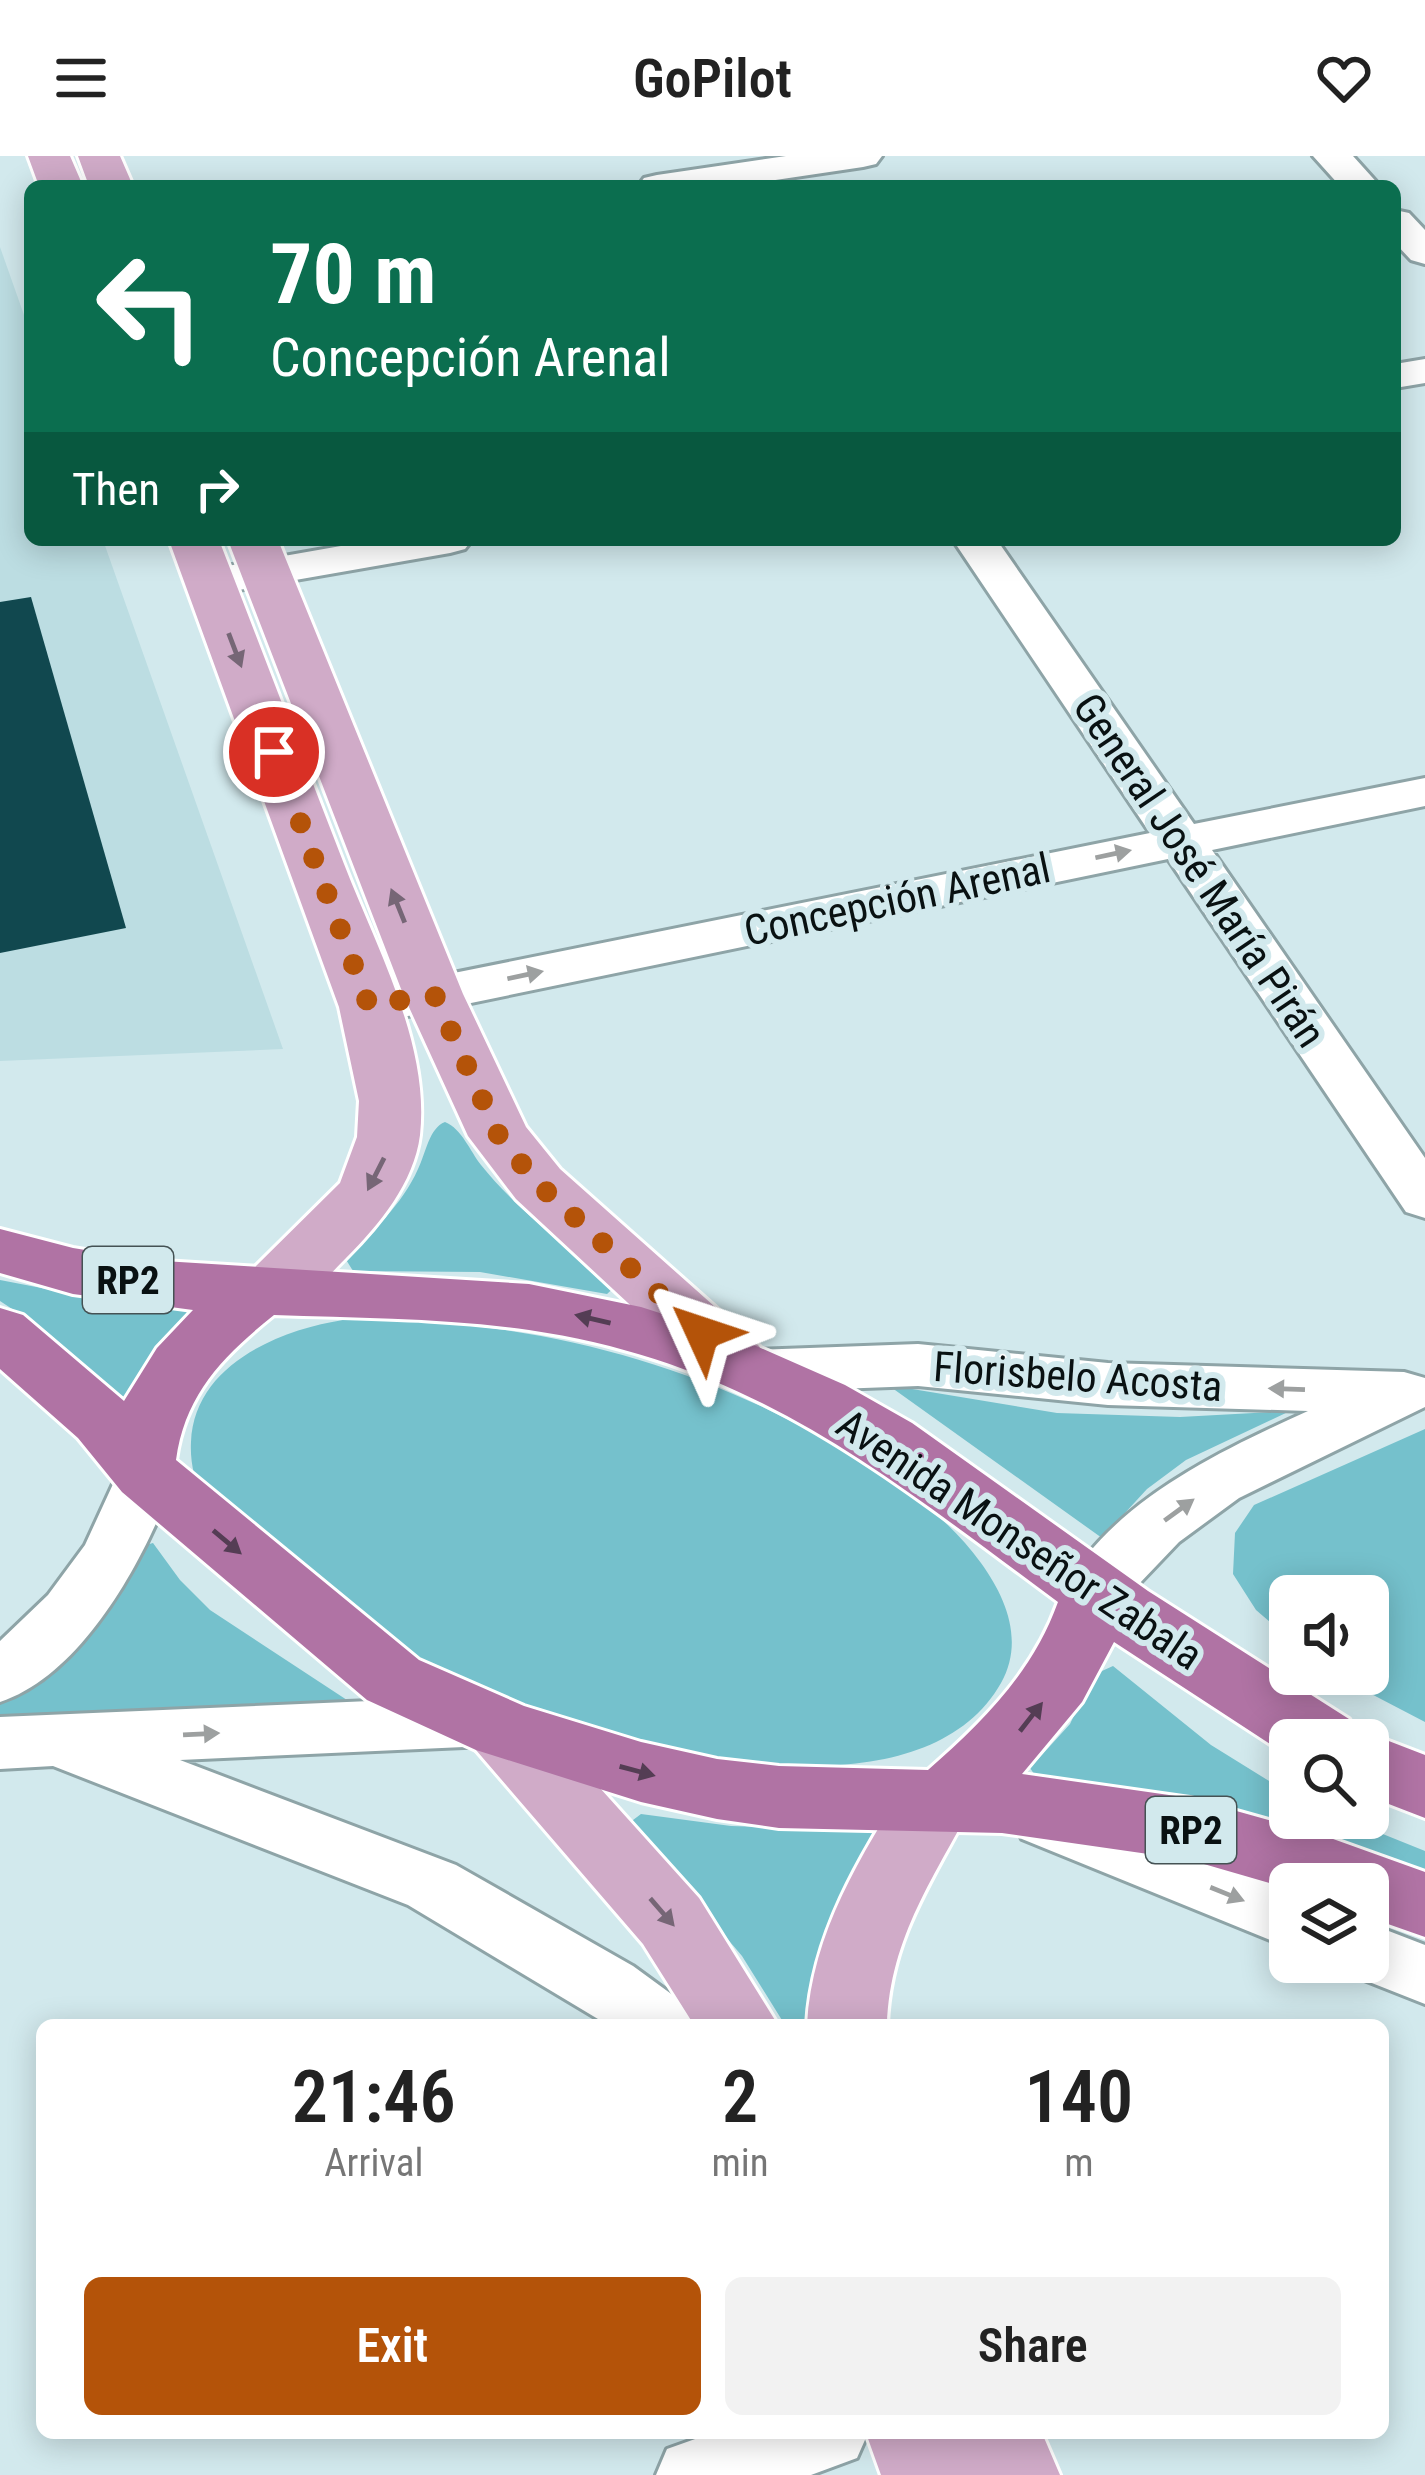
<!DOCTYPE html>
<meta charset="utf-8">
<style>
body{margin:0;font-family:"Roboto Condensed",sans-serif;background:#f2f2f2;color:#222;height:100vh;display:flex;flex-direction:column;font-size:45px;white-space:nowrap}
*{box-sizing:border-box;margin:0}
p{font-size:39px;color:#767676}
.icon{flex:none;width:66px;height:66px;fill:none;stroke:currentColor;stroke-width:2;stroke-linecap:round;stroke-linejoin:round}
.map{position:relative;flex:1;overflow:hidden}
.sheet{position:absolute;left:36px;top:1863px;width:1353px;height:420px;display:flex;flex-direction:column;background:#fff;border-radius:18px;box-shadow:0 6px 30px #0003}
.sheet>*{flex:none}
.hud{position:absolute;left:24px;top:24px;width:1377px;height:366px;border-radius:18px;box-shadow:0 6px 30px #0003;background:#0b6e4f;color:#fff;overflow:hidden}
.tools{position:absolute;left:1269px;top:1419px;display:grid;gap:24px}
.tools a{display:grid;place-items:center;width:120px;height:120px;border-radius:18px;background:#fff;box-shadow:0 6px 30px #0003;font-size:60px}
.pin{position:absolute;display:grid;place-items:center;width:102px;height:102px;color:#fff;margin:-51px;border:6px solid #fff;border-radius:50%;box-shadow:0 3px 12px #0007}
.me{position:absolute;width:132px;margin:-66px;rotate:312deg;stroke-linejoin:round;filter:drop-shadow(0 0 9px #0008)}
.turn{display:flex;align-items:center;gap:42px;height:252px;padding:0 48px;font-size:54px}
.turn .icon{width:156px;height:156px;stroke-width:2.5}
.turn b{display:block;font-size:84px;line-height:102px}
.then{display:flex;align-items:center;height:114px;padding:0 48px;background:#0003;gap:24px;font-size:45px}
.eta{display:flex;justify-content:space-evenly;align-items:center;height:204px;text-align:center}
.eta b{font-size:72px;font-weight:600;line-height:84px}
.button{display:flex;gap:24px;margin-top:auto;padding:24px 48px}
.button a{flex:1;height:138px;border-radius:18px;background:#b45309;color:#fff;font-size:48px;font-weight:600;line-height:138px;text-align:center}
.button a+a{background:#f2f2f2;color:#222}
header{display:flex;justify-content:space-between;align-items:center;height:156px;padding:0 48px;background:#fff;font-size:54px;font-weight:600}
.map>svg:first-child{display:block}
.built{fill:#bcdde2}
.green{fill:#75c1cc}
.building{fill:#11484f}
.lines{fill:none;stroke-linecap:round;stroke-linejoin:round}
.minor-casing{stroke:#8ea4a7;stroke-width:6}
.major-casing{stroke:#fff;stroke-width:6}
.highway-casing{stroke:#fff;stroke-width:6}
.minor{fill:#fff;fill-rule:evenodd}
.major{fill:#d0abc8;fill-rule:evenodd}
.highway{fill:#b073a4;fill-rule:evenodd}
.oneway{fill:#766676}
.oneway2{fill:#9da0a0}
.oneway3{fill:#543d54}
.route{stroke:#b45309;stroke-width:21;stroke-dasharray:0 37.8}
.labels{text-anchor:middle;stroke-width:12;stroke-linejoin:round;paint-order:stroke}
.shield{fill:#d2e9ed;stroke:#455254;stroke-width:3}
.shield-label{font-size:39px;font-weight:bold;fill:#091112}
.street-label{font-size:42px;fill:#091112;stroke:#d2e9ed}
</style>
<header><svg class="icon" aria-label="menu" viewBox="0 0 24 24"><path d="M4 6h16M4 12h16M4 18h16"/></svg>GoPilot<svg class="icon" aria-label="heart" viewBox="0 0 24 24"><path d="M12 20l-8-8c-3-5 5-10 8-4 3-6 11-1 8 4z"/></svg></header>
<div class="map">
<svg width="1425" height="2319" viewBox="0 0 1425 2319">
<rect width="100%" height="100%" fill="#d2e9ed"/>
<path class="built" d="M0 91 30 176V384H103L283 893 0 905Z"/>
<path class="green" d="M445 966C462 973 470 995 481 1009 519 1056 569 1094 619 1127L607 1138 480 1116 353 1115 345 1102C373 1075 402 1049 418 1013 426 997 429 972 445 966Z
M0 1124 83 1140 195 1152 144 1210 125 1244 47 1176 0 1145Z
M343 1164C522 1160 697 1205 851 1298 899 1327 948 1361 981 1407 1007 1443 1024 1486 1001 1527 904 1698 504 1565 379 1481 338 1454 300 1418 261 1387 244 1373 220 1359 206 1343 194 1328 190 1305 191 1286 194 1209 279 1174 343 1164Z
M888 1229 1057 1257 1180 1261 1290 1255 1186 1304 1147 1333 1102 1382Z
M1425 1273V1566L1333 1518H1368V1440H1290V1483L1256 1454 1233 1418 1235 1377 1254 1349Z
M153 1387 180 1424 210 1454 350 1546 0 1574V1547L16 1535 142 1390Z
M1113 1510 1211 1589 1290 1638V1662H1343L1425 1695V1725L1045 1634 1030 1612 1070 1568 1093 1519Z
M641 1658 731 1670 879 1675 814 1869H785L742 1800 629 1667Z"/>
<path class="building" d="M31 441 126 772 0 797V446Z"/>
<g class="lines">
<g class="minor-casing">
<path id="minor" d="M786 0H882L876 8 863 11 734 30H638L644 22 657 19Z
M1313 0H1353L1380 30H1340Z
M1395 54 1409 57 1425 74V108L1411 104 1395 87Z
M1425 203V227L1395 232V208Z
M375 384H472L465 393 450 397 210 439 194 435 188 426 194 417 210 413Z
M953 384H997L1194 668 1425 622V650L1212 694 1425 1002V1062L1406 1056 1168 703 369 868 351 863 343 851 351 839 369 834 1150 677Z
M918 1188 1108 1207 1404 1216 1425 1222V1251L1239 1342 1179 1386 1116 1452 1094 1459 1072 1452 1063 1435C1111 1346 1220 1295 1308 1255L1108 1249 918 1230 753 1236 733 1230 724 1215 733 1200 753 1194Z
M146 1296 167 1302 176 1318C148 1397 85 1518 0 1546V1485L48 1439 85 1389 125 1302Z
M486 1540 509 1547 518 1565 509 1583 486 1590 180 1604 456 1709 633 1810 685 1848 696 1869H608L408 1749 53 1610 0 1613V1561Z
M1045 1637 1290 1734V1792L1022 1683 1012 1664 1022 1645Z
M1368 1767 1425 1789V1848L1344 1816 1339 1806H1368Z
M712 2277H868L857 2302 811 2319H656L667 2293Z"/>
</g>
<g class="major-casing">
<path id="major" d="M28 0H70L83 30H39Z
M78 0H120L133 30H89Z
M169 384H219C261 492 302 600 344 708 376 791 430 888 420 979 414 1027 379 1069 346 1102 315 1133 295 1164 248 1150L238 1134 248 1118 340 1027 357 981 359 945 339 851Z
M228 384H278L463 838 526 971 560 1013 759 1190 768 1207 759 1224 735 1231 711 1224 516 1043 468 980 403 838Z
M502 1543 528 1552 699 1742 778 1869H694L643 1788 476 1594 465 1573 476 1552Z
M937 1612 964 1621 975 1643C936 1719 890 1780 887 1869H807C812 1776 862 1698 910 1621Z
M866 2277H1042L1060 2319H881Z"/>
</g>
<g class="highway-casing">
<path id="highway" d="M0 1073 73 1092 147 1104 529 1128 641 1151 738 1182 845 1229 912 1267 1148 1435 1349 1563 1358 1580 1368 1577 1425 1599V1662L1368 1640V1584H1290V1601L1114 1486 1082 1546 1022 1618 1190 1642 1322 1679 1425 1716V1781L1368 1761V1728H1290V1733L1190 1704 1002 1677 779 1672 717 1663 641 1646 476 1594 367 1544 122 1336 78 1282 0 1213V1152L23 1159 124 1245 157 1192 193 1154 73 1138 0 1117ZM274 1159C359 1162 445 1162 529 1174 753 1207 883 1317 1058 1446 1033 1516 983 1566 928 1614L779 1610 717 1603 641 1586 524 1550 419 1504 176 1304C185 1238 223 1200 274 1159Z"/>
</g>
<use href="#minor" class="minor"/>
<use href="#major" class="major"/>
<use href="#highway" class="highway"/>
</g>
<defs><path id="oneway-solid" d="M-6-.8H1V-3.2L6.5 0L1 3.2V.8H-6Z" transform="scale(3)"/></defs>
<g class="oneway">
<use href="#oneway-solid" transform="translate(235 494) rotate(69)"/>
<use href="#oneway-solid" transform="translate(398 750) rotate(-112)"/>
<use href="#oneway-solid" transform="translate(376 1018) rotate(117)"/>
<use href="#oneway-solid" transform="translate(662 1756) rotate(49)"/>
</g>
<g class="oneway2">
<use href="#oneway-solid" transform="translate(1113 698) rotate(-12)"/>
<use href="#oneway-solid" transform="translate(525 819) rotate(-12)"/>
<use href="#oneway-solid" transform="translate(1287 1233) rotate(-178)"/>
<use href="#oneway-solid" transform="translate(1179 1354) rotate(-36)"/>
<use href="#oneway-solid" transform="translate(201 1578) rotate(-3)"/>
<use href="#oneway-solid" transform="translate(1227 1738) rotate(22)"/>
</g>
<g class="oneway3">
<use href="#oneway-solid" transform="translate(593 1163) rotate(-167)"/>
<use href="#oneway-solid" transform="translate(227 1386) rotate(40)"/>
<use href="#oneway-solid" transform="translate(1031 1561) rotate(-52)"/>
<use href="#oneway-solid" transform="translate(637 1615) rotate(15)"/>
</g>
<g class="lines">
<path class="route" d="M274 596 369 850 434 838 499 980 538 1028 702 1177"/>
</g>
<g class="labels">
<g class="shield">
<rect x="83" y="1091" width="90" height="66" rx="9"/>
<rect x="1146" y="1641" width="90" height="66" rx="9"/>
</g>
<g class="shield-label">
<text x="128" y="1138">RP2</text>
<text x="1191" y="1688">RP2</text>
</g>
<g class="street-label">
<text transform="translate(1200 714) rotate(56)" y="15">General José María Pirán</text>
<text transform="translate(897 743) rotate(-12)" y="15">Concepción Arenal</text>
<text transform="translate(1078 1220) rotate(4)" y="15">Florisbelo Acosta</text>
<text transform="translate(1020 1383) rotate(34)" y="15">Avenida Monseñor Zabala</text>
</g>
</g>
</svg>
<div class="tools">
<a><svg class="icon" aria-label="sound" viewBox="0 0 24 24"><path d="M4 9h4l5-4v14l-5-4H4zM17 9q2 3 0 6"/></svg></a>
<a><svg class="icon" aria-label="search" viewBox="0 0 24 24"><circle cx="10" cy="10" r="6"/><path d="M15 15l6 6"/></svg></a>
<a><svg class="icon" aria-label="layers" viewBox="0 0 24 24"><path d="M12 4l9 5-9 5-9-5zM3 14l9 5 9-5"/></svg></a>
</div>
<div class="pin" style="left:274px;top:596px;background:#d93025"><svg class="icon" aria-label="arrive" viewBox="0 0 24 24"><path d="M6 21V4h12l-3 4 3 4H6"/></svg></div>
<svg class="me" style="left:702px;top:1177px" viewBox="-20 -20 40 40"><path d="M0-17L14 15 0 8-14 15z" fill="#b45309" stroke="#fff" stroke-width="4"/></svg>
<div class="hud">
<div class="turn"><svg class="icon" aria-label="left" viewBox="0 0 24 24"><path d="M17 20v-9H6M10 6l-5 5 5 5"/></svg><div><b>70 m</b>Concepción Arenal</div></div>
<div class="then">Then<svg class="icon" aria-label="right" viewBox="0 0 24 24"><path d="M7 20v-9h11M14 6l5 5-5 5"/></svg></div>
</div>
<section class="sheet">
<div class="eta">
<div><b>21:46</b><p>Arrival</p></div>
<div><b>2</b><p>min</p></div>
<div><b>140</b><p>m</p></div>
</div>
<div class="button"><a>Exit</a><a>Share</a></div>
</section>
</div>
